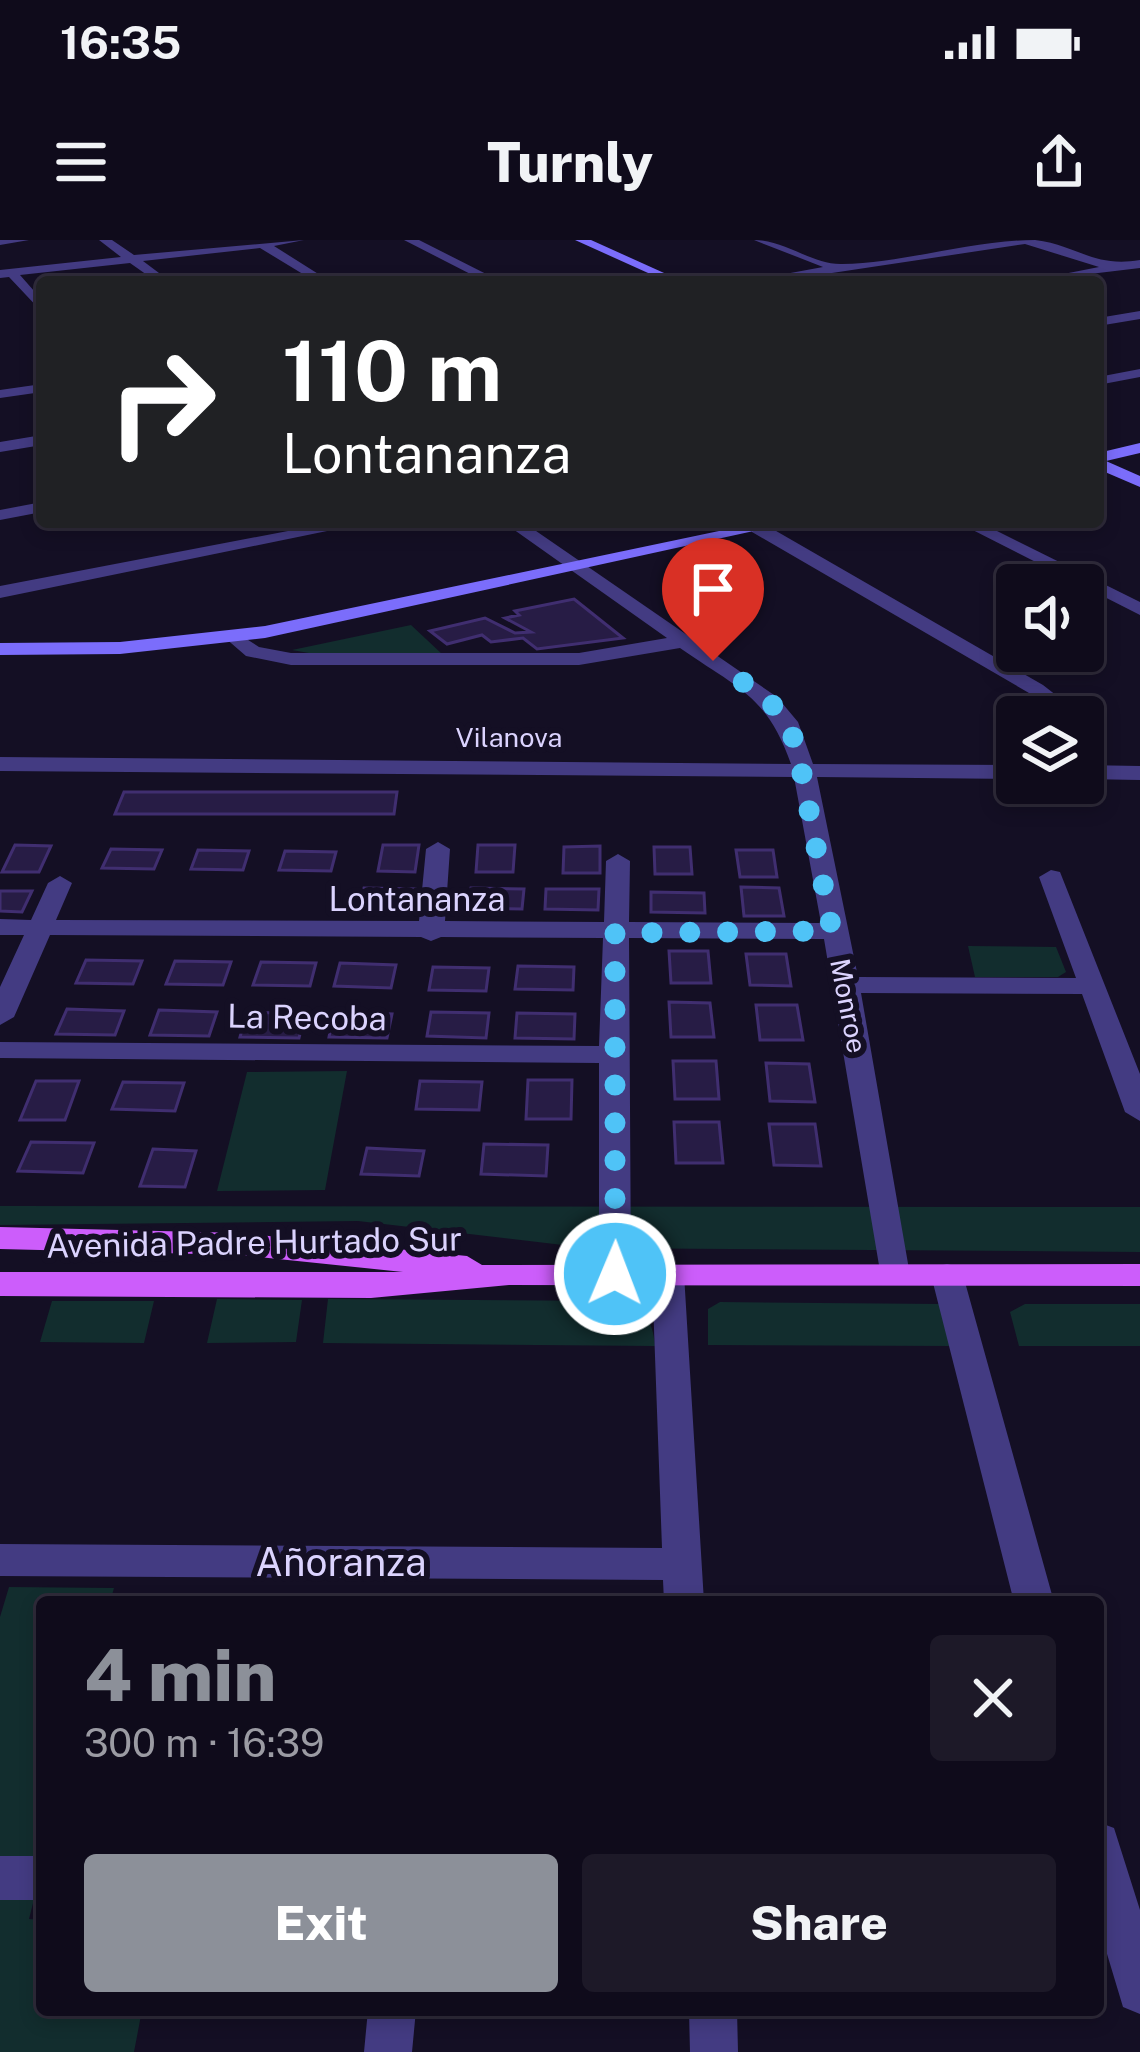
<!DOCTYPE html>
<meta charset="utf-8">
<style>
body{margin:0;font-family:"Public Sans",sans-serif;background:#1d1928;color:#f1f3f6;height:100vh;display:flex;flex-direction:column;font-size:45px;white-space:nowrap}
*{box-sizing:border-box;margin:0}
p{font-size:39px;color:#9b9ba3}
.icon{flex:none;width:66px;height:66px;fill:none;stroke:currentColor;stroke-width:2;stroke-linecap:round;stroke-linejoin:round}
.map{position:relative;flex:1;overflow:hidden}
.sheet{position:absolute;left:36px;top:1356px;width:1068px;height:420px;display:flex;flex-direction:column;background:#0f0b1b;border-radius:12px;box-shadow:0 6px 18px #0003,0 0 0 3px #2f2b3a}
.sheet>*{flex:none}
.hud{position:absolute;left:36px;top:36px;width:1068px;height:252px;border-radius:12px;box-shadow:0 6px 18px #0003,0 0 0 3px #2f2b3a;background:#202124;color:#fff;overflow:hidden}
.buttons{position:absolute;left:996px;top:324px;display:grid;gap:24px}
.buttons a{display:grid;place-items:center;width:108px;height:108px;border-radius:12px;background:#0f0b1b;box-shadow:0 6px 18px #0003,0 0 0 3px #2f2b3a;font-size:60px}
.pin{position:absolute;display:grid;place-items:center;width:102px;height:102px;color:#fff;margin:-123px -51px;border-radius:50% 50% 50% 0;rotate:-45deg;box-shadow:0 0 12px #0007}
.pin .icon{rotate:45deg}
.me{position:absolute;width:132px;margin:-66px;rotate:1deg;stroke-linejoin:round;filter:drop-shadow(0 0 9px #0008)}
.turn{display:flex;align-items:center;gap:42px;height:252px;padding:0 48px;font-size:54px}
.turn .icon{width:156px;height:156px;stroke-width:2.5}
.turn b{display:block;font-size:84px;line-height:102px}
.round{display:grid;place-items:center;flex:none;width:126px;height:126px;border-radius:12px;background:#1d1928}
.head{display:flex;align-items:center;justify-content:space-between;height:204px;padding:0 48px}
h1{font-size:72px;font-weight:800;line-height:90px;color:#8c9099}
.cta{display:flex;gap:24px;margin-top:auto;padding:24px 48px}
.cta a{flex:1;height:138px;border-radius:12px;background:#8c9099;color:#fff;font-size:48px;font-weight:800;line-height:138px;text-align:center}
.cta a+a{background:#1d1928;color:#f1f3f6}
.status{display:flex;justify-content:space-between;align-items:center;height:84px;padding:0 60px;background:#0f0b1b;direction:ltr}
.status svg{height:33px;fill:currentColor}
header{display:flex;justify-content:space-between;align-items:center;height:156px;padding:0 48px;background:#0f0b1b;font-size:54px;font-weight:800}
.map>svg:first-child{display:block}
.green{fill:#122d2e}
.building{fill:#271c45;stroke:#402e70;stroke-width:3}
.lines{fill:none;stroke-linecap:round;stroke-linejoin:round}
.street{fill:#433b82;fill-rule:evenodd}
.secondary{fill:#7b6dfb;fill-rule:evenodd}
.primary{fill:#cc5dfb;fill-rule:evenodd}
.route{stroke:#4fc3f7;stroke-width:21;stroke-dasharray:0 37.8}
.labels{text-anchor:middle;stroke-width:12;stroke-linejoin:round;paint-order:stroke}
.far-street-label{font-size:27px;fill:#dbd3fe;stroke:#140f24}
.street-label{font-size:33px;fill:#dbd3fe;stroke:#140f24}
.near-street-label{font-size:39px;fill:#dbd3fe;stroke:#140f24}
</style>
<div class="status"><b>16:35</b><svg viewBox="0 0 49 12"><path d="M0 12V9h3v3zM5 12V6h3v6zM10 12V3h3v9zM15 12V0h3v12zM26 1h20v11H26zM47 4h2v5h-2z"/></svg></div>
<header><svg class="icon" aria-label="menu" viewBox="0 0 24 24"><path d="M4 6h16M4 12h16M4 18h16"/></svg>Turnly<svg class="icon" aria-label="share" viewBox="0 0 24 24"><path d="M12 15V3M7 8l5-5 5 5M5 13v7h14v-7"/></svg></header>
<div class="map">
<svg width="1140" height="1812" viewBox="0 0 1140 1812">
<rect width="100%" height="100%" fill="#140f24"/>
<path class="green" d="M411 385 442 414 320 415 292 410Z
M968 706 1056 707 1066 732 1058 737H975Z
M347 831 325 950 217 951 247 832Z
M0 966 1140 967V1012L588 1008 358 981 0 985Z
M217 1059 302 1060 296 1102 207 1103Z
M328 1059 617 1061C644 1067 653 1080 655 1106L323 1103Z
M52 1061H154L144 1103 40 1102Z
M720 1062 941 1064 954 1106 708 1105V1069Z
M1025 1064H1140V1106H1019L1010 1072Z
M9 1347 114 1348 110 1362H42V1628L29 1679 42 1680V1770H142L134 1812H0V1377Z"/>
<path class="building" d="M574 359 623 398 537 409 523 398 491 402 482 395 447 404 430 391 485 378 515 393 531 392 505 378 519 375 515 371Z
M124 552H397L394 574H115Z
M15 605 51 606 39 632H2Z
M383 605H419L415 632 378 631Z
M478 605H515L513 632H476Z
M600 606V633H563L564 607Z
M654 607H690L692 634H655Z
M111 609 162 610 154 629 102 628Z
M198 610 249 611 243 630 191 629Z
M736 610H773L777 637H740Z
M285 611 336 612 331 631 279 630Z
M741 647 779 648 784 676H744Z
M364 648 416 649 412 669 358 668Z
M471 648 524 649 522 669 468 668Z
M546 649H599L598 670 545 669Z
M0 651H32L22 672 0 671Z
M651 652 704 653 705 673 651 672Z
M669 711H708L711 743H671Z
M746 714H786L791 746 750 745Z
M86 720 142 721 133 744 76 743Z
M175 721 231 722 223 745 166 744Z
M261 722 316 723 310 746 253 745Z
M340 723 396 725 391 748 334 746Z
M518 726 574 727 573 750 515 749Z
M433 727 489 728 486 751 429 750Z
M669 762 710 763 714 797H671Z
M756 765H797L803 800H760Z
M67 769 124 771 115 795 56 794Z
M159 770 217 772 209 796 150 795Z
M247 772 305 774 299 798 240 797Z
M334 772 392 774 387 798 329 797Z
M431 772 489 773 486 798 427 796Z
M517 773 575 774 574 799 515 798Z
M673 821H716L719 859H675Z
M766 823 809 824 815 862 770 861Z
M528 840H572L571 879H526Z
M36 841H79L65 880H20Z
M420 841 482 842 479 870 416 869Z
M123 842 184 843 175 871 112 869Z
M674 882H719L723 923H676Z
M769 884H815L821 926 774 925Z
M31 902 94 903 83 933 18 931Z
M484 904 548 905 546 936 481 934Z
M367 908 424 911 419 936 361 934Z
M153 909 196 911 185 947 140 946Z"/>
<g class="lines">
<path class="street" d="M0 0H29L0 5Z
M99 0H112L134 15 304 0 274 6 331 42H316L260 8 143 21 171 42H157L130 23 20 35 42 60V72L9 37 0 38V30L121 17Z
M404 0H419L502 42H486Z
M754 0C785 0 813 25 842 24 906 23 971 0 1035 0 1077 5 1093 28 1140 20V28L1023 42 1099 27 1025 4 772 42H742L823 27Z
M1140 71V79L1098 86V78Z
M1140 129V137L1098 145V137Z
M42 144V152L0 158V150Z
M42 195V205L0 212V202Z
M42 262V272L0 280V270Z
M335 282H371L0 358V346Z
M503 282H523L777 457 798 482 813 524 1017 525V539L817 537 858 737 1076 738 1039 637 1051 630 1060 632 1140 834V881L1125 872 1082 754 861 753 910 1035 906 1043H882L824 699 629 698 631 1034 627 1042H603L599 1034V823L0 818V802L599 806 603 698 441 697 431 701 421 697 50 695 14 777 0 785V747L24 695H0V679L31 680 48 643 60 636 72 643 56 680 419 681 426 609 438 602 450 609 445 681 604 682 606 621 618 614 630 621 629 682 821 683 794 537 0 531V517L791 524C767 455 737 448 680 408L579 425H291L246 416 224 397 234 391 259 407 291 413H579L667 398Z
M957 282H979L1140 362V375Z
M752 284H764L1043 445 1084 477H1060L1029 453 752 292Z
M1083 525 1140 526V540L1083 539Z
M668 1023 680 1026 684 1034 704 1362H664L663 1340 0 1336V1304L662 1308 652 1034 656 1026Z
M947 1024 959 1027 963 1035 1054 1362H1014L931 1035 935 1027Z
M1098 1582 1114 1588 1140 1670V1774L1123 1767 1098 1684Z
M0 1616H42V1660H0Z
M368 1770H416L412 1812H364Z
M689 1770H737L738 1812H690Z"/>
<path class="secondary" d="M575 0H591L684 42H668Z
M1140 203V213L1106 221 1140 236V247L1098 229V213Z
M762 282H795L265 398 120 414 0 415V403L120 402 265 386Z"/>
<path class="primary" d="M0 987 240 993 467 1016 482 1025 1140 1024V1046L509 1045 371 1058 0 1056V1032H403L240 1015 0 1009Z"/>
</g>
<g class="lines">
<path class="route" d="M615 1034V693L832 691 796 502 770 461 713 421"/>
</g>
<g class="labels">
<g class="far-street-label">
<text x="509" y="507">Vilanova</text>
<text transform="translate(848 766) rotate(79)" y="9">Monroe</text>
</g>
<g class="street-label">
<text x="417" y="671">Lontananza</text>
<text transform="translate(307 777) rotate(1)" y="12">La Recoba</text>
<text transform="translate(254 1002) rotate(-1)" y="12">Avenida Padre Hurtado Sur</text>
</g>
<g class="near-street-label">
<text x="341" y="1336">Añoranza</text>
</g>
</g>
</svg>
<div class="buttons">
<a><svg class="icon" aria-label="sound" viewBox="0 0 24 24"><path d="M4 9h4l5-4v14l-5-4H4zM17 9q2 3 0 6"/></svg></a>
<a><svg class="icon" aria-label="layers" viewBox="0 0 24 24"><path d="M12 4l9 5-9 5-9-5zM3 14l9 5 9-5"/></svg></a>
</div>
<div class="pin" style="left:713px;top:421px;background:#d93025"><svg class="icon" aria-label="arrive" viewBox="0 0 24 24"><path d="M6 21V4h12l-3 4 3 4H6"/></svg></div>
<svg class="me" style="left:615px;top:1034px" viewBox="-20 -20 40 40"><circle r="17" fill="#4fc3f7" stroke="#fff" stroke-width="3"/><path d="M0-11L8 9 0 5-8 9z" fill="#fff"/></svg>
<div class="hud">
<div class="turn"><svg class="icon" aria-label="right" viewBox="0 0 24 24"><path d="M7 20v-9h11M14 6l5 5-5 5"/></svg><div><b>110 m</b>Lontananza</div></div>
</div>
<section class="sheet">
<div class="head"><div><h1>4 min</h1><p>300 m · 16:39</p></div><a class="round"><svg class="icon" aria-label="close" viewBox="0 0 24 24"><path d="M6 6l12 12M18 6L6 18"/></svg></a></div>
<div class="cta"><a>Exit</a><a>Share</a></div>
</section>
</div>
